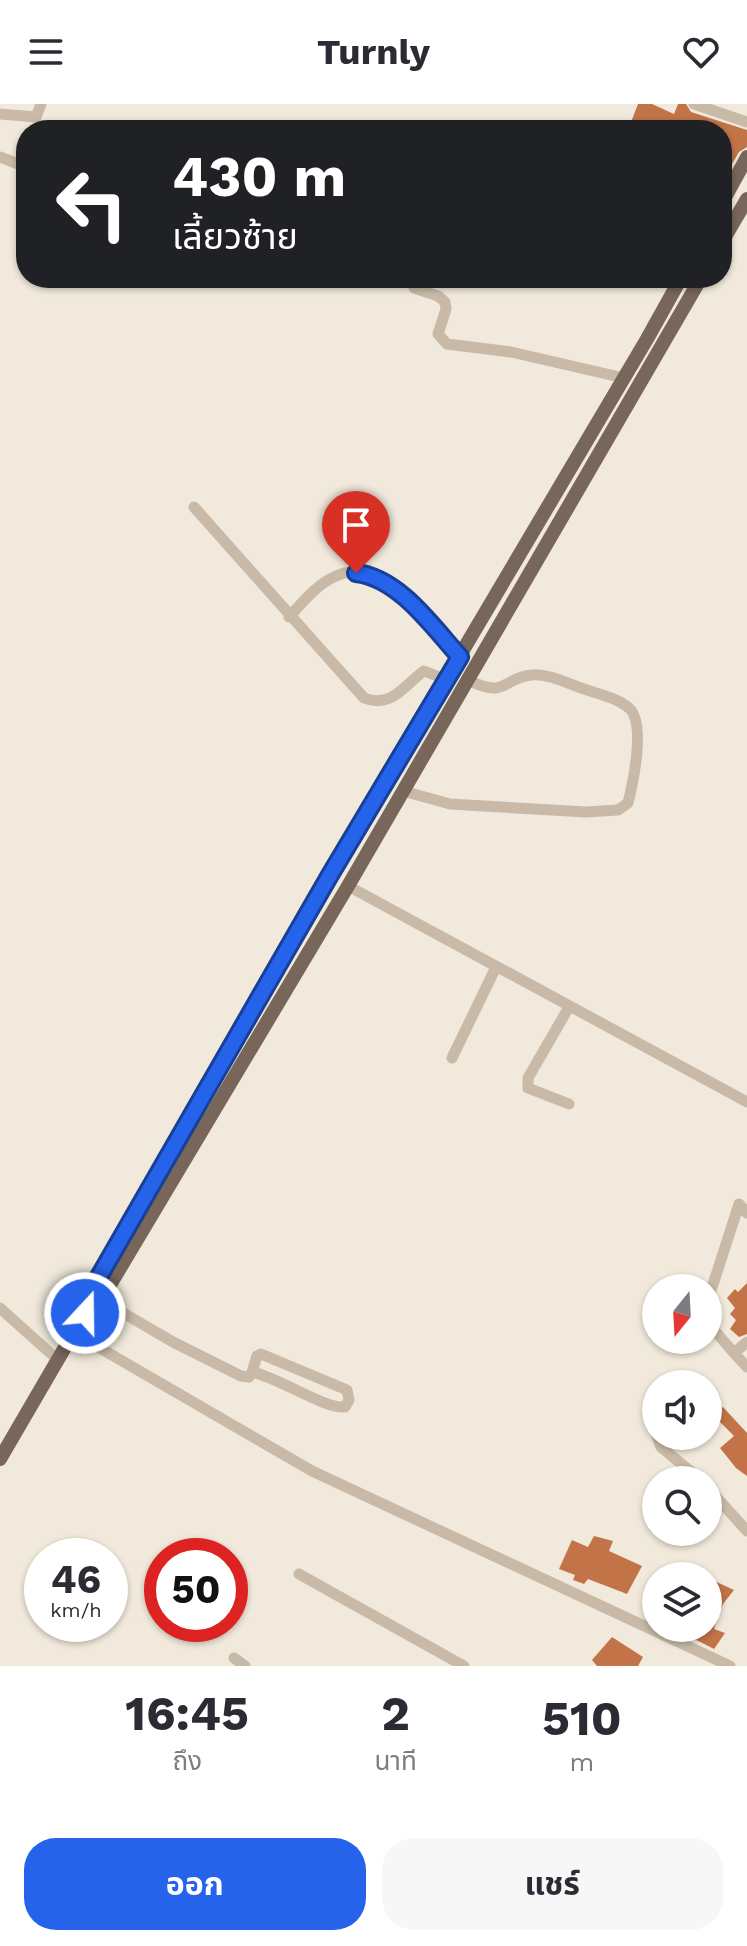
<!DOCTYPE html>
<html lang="th">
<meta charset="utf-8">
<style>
body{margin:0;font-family:"Work Sans","Noto Sans Thai",sans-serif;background:#f7f7f7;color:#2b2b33;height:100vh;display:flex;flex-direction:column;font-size:30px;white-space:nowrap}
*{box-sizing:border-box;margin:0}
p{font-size:26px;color:#7c7c81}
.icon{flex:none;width:44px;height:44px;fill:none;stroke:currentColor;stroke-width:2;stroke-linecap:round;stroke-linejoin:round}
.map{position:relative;height:1562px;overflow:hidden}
.panel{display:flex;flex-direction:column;background:#fff;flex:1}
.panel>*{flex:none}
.hud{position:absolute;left:16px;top:16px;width:716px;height:168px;border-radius:32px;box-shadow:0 2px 6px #0004;background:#202124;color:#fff;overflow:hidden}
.needle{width:52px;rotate:198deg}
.buttons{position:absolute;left:642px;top:1170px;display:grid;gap:16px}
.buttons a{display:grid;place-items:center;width:80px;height:80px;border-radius:50%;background:#fff;box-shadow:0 2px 6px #0004;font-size:40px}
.speed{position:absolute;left:24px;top:1434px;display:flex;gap:16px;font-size:40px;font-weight:700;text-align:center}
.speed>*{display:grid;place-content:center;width:104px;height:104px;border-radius:50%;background:#fff;box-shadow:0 2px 6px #0004;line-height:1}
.speed small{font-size:20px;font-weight:400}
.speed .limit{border:12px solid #d22;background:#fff;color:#111}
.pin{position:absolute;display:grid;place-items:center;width:68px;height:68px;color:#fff;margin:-82px -34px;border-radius:50% 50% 50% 0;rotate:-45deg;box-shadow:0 0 8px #0007}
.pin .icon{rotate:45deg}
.me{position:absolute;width:88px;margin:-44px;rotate:21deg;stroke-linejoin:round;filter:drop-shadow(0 0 6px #0008)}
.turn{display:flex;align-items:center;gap:28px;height:168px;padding:0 24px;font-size:36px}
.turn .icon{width:104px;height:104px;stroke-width:2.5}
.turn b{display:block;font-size:56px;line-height:68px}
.eta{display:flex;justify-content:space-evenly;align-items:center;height:136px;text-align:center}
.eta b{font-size:48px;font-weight:700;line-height:56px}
.button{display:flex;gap:16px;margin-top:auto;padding:16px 24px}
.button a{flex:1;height:92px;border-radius:32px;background:#2563eb;color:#fff;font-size:32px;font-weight:700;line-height:92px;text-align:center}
.button a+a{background:#f7f7f7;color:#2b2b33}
header{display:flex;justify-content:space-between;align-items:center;height:104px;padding:0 24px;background:#fff;font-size:36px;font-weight:700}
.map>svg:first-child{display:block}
.building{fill:#c27448}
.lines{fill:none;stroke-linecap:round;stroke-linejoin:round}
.minor{stroke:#c8baa7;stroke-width:11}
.major{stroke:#776659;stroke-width:14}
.route-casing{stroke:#184099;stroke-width:20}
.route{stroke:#2563eb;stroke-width:14}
</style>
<header><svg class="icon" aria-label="menu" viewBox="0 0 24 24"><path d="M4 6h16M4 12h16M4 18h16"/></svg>Turnly<svg class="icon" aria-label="heart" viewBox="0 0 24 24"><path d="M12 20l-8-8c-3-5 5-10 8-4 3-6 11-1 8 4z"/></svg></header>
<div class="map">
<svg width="747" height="1562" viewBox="0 0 747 1562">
<rect width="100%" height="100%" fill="#f1e9db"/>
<path class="building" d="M638 0H652L674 10 678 0H686L691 8 747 26V43L739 48 728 67 722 63V26H679L668 22 666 26H628Z
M747 1179V1230L739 1233 730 1225 736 1216 730 1210 735 1204 727 1194 735 1185 738 1188Z
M723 1303 747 1329V1372L736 1364 720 1344 734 1332 712 1310Z
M594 1432 613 1437 609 1447 642 1462 627 1490 588 1475 584 1480 573 1476 575 1471 559 1465 572 1436 588 1443Z
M708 1474 734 1486 723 1500 714 1525 725 1529 714 1545 673 1524H708Z
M612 1533 643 1553 638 1562H597L592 1556Z"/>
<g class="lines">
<path class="minor" d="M694 0 747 18
M0 10 36 13 41 0
M0 53 26 63
M99 175V174
M414 184 438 192 445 198 446 205 438 230 447 240 511 248 624 274
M194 403 364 594C392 605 404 581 424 567L447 576
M289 513C303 498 317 480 336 472 380 451 434 525 460 553
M403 687 450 700 586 708 618 706 628 699C633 679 646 619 629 604 617 594 599 590 584 585 569 580 548 569 531 571 500 575 507 595 468 576
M348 782 747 998
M569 903 528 974V984L569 1000
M452 954 496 863
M101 1196 173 1238 241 1272 249 1273 252 1268C278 1273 324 1305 345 1303L349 1296 347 1286 261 1250 257 1252 252 1268
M708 1196 739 1100 747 1109
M0 1204 58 1256
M708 1219 734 1249
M74 1229 312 1367 730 1562
M747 1238 734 1249 747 1263
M657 1332 661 1343 701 1376
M708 1384 747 1427
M299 1470 464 1562
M234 1554 245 1562"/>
<path class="major" d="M722 99 747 53
M722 138 747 95
M85 1209 101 1196 348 782 701 174
M0 1355 85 1209 89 1190 330 771 647 235 681 174"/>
</g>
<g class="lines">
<g class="route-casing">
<path id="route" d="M85 1209 89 1190 330 771 460 553C432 522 399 474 356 469"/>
</g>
<use href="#route" class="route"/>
</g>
</svg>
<div class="buttons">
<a><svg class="needle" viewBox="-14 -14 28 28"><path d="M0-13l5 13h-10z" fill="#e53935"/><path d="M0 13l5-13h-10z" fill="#7c7c81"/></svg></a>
<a><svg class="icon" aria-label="sound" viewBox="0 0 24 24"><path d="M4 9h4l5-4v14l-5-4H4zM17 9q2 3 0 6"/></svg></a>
<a><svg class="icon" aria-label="search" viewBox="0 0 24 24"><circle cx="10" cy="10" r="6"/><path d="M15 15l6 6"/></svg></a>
<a><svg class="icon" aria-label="layers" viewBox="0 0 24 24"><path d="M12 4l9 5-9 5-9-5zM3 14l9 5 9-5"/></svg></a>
</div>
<div class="speed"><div>46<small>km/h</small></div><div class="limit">50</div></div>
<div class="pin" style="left:356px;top:469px;background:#d93025"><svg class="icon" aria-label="arrive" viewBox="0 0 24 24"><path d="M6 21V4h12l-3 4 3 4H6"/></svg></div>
<svg class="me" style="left:85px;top:1209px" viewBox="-20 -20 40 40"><circle r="17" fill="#2563eb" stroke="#fff" stroke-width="3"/><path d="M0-11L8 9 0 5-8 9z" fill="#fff"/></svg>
<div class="hud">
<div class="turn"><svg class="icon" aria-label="left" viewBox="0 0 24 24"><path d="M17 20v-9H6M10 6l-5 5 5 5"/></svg><div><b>430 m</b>เลี้ยวซ้าย</div></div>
</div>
</div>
<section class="panel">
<div class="eta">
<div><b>16:45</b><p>ถึง</p></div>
<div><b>2</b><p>นาที</p></div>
<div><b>510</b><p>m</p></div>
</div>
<div class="button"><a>ออก</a><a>แชร์</a></div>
</section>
